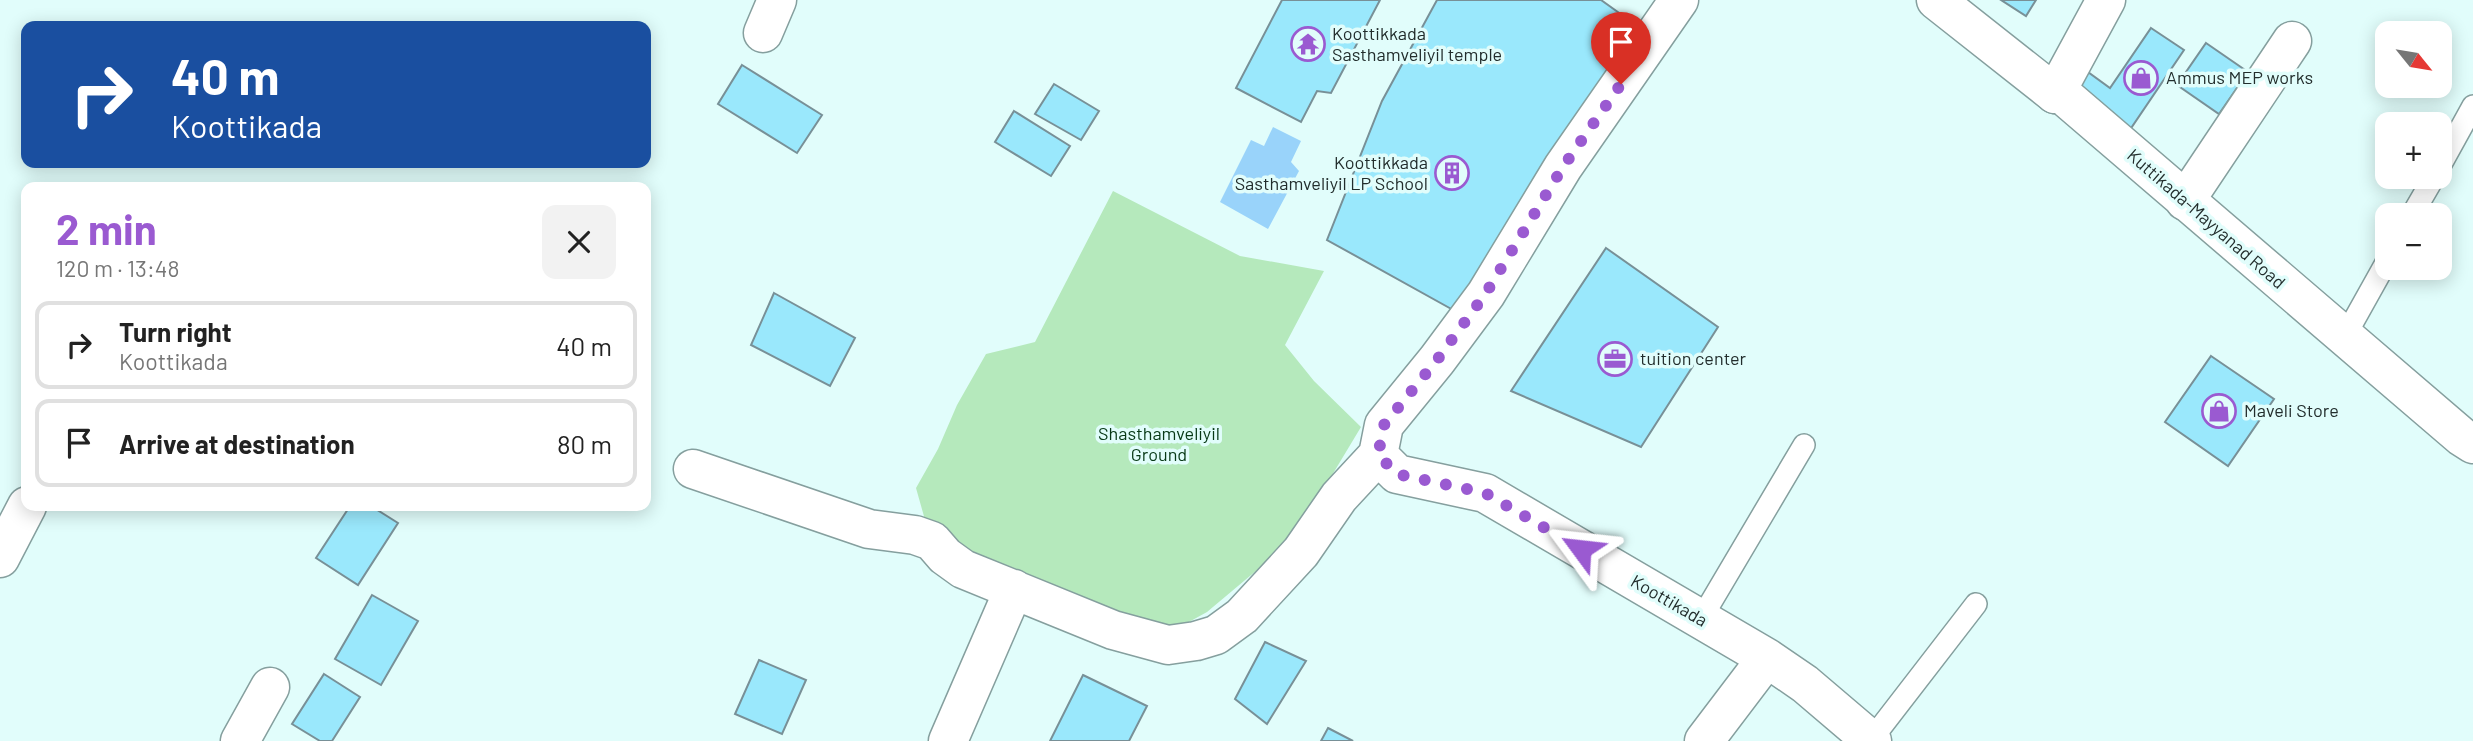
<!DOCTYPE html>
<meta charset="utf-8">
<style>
body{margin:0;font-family:Barlow,sans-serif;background:#f2f2f2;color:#222;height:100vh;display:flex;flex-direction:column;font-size:26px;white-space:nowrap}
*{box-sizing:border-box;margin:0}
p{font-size:23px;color:#767676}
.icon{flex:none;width:38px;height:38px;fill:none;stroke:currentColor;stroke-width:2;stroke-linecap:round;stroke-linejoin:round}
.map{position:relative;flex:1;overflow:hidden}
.side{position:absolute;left:21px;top:182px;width:630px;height:329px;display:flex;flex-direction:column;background:#fff;border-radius:14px;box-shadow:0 4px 18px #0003}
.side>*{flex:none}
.hud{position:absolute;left:21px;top:21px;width:630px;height:147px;border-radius:14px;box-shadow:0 4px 18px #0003;background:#1a4fa0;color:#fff;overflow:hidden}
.needle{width:46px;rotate:120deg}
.controls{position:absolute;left:2375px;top:21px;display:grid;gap:14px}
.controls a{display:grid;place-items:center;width:77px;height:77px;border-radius:14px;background:#fff;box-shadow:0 4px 18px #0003;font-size:35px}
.pin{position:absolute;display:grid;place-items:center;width:60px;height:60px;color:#fff;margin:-72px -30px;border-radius:50% 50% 50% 0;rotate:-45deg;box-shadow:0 0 7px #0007}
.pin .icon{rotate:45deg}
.me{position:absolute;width:77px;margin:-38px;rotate:300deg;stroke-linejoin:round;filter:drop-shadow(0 0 5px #0008)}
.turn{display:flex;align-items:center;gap:24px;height:147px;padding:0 35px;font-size:32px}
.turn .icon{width:91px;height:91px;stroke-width:2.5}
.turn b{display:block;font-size:49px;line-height:60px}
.round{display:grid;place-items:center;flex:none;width:74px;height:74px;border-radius:14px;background:#f2f2f2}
.overview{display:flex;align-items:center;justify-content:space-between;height:119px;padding:0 35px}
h1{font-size:42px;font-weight:700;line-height:52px;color:#9a5ad1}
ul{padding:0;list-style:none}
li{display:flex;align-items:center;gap:21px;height:88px;margin:0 14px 10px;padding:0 21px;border:4px solid #e0e0e0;border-radius:14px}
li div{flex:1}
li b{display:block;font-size:26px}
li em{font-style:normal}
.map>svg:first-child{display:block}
.green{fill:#b5e9bc}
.water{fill:#99d3fa}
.building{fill:#9ae8fc;stroke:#789097;stroke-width:2}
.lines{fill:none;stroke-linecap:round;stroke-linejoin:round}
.service-casing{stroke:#859f9e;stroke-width:24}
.minor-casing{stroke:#859f9e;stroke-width:41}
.secondary-casing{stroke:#859f9e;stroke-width:41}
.service{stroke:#fff;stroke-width:21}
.minor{stroke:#fff;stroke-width:38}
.secondary{stroke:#fff;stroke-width:38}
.route{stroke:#9a5ad1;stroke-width:12;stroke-dasharray:0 21.6}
.labels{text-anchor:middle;stroke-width:7;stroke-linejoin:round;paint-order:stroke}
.poi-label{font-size:18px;fill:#222d2c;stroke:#e1fdfb;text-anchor:start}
.street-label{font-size:18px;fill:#222d2c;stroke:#e1fdfb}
.park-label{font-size:18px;fill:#073916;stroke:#e1fdfb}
</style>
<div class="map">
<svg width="2473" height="741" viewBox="0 0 2473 741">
<rect width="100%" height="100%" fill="#e1fdfb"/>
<path class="green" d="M1113 191 1240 256 1324 271 1285 345 1314 381 1361 427 1293 540 1207 612 1178 628 1114 618 1094 602 1063 589 955 547 927 527 916 488 938 449 957 405 986 354 1035 342Z"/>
<path class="water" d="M1273 127 1301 141 1291 162 1299 171 1268 229 1220 202 1251 140 1264 146Z"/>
<path class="building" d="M1282 0H1380L1331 93 1317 91 1301 122 1236 88Z
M1437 0H1601L1636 25 1594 107 1455 311 1327 240 1382 101Z
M2001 0H2036L2026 16Z
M2151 28 2184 50 2125 137 2063 95 2081 67 2110 88Z
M2206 43 2248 72 2219 114 2177 85Z
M742 65 822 115 797 153 718 104Z
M1054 84 1099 111 1081 140 1035 114Z
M1014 111 1070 146 1051 176 995 142Z
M1606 248 1718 327 1641 447 1511 391Z
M774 293 855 338 830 386 751 345Z
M2211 356 2274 399 2228 466 2165 422Z
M350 506H371L398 523 358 585 316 558Z
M372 595 418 621 381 685 335 659Z
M1265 642 1306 661 1267 724 1235 699Z
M759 660 806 680 782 734 735 714Z
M324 674 360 697 332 741H320L292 724Z
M1083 675 1147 706 1129 741H1050Z
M1328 728 1353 741H1321Z"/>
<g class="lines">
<g class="service-casing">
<path id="service" d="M2440 166 2473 106
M2412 215 2434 177
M2344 338 2387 261
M1701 619 1804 445
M1871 740 1976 604"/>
</g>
<g class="minor-casing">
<path id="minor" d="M1679 0 1563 167 1486 294 1437 360 1384 425 1378 455 1397 474 1485 493 1767 658 1805 684 1872 741
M763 33 777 0
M2055 94 2106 0
M2185 201 2292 41
M693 469 869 529 915 535 932 541 945 556 963 569 1113 630 1168 645 1196 641 1216 635 1242 616 1301 552 1339 497 1378 455
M0 558 27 506
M240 741 270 687
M948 741 1014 589
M1704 741 1767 658"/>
</g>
<g class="secondary-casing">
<path id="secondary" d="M1936 0 2055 94 2063 95 2462 437 2473 444"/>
</g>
<use href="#service" class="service"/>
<use href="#minor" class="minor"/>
<use href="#secondary" class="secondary"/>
</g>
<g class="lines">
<path class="route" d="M1581 549 1485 493 1397 474 1378 455 1384 425 1437 360 1486 293 1563 167 1621 84"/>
</g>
<defs>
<g id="temple-ring" transform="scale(1.75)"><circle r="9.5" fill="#e1fdfb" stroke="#9a5ad1" stroke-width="1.5"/><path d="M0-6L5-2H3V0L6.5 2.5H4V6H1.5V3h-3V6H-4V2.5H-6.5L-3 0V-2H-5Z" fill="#9a5ad1"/></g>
<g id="shop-ring" transform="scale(1.75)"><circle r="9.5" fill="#e1fdfb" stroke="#9a5ad1" stroke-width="1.5"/><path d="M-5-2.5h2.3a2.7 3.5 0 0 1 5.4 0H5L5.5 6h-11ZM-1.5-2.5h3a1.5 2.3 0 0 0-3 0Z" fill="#9a5ad1"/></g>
<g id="building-ring" transform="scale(1.75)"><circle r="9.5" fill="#e1fdfb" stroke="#9a5ad1" stroke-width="1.5"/><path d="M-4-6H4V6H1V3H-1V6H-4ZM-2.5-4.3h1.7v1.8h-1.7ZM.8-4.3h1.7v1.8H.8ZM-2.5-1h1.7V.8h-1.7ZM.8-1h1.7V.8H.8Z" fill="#9a5ad1"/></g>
<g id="office-ring" transform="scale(1.75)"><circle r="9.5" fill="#e1fdfb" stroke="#9a5ad1" stroke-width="1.5"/><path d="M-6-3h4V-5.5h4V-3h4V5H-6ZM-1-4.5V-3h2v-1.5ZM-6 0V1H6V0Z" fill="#9a5ad1"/></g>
</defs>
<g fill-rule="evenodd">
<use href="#temple-ring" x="1308" y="44"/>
<use href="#shop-ring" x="2141" y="78"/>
<use href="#building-ring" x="1452" y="173"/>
<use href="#office-ring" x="1615" y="359"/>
<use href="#shop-ring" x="2219" y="411"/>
</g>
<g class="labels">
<g class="poi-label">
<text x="1332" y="40">Koottikkada<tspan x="1332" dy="21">Sasthamveliyil temple</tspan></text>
<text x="2166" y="84">Ammus MEP works</text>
<text x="1428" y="169" text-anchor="end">Koottikkada<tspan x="1428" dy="21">Sasthamveliyil LP School</tspan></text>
<text x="1640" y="365">tuition center</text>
<text x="2244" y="417">Maveli Store</text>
</g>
<g class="street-label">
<text transform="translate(2206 219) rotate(41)" y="6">Kuttikada-Mayyanad Road</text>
<text transform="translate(1669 601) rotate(30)" y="6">Koottikada</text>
</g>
<g class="park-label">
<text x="1159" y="440">Shasthamveliyil<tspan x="1159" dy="21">Ground</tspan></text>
</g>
</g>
</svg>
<div class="controls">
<a><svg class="needle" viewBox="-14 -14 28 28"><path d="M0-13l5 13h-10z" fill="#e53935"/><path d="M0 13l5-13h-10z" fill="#767676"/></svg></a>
<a>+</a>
<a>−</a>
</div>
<div class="pin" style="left:1621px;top:84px;background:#d93025"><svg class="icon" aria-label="arrive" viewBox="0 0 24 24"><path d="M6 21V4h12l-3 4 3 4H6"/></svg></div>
<svg class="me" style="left:1581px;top:549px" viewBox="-20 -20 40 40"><path d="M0-17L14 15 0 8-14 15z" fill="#9a5ad1" stroke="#fff" stroke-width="4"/></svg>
<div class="hud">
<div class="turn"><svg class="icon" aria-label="right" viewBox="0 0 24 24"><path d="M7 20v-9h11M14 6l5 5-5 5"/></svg><div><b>40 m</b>Koottikada</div></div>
</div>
<section class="side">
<div class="overview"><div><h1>2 min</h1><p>120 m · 13:48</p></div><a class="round"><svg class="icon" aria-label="close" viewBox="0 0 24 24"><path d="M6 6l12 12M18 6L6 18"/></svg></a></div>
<ul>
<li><svg class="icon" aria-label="right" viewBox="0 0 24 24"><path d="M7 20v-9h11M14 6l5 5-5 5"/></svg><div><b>Turn right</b><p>Koottikada</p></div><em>40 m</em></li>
<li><svg class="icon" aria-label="arrive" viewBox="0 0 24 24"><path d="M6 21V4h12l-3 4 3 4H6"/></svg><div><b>Arrive at destination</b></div><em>80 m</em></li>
</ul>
</section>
</div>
